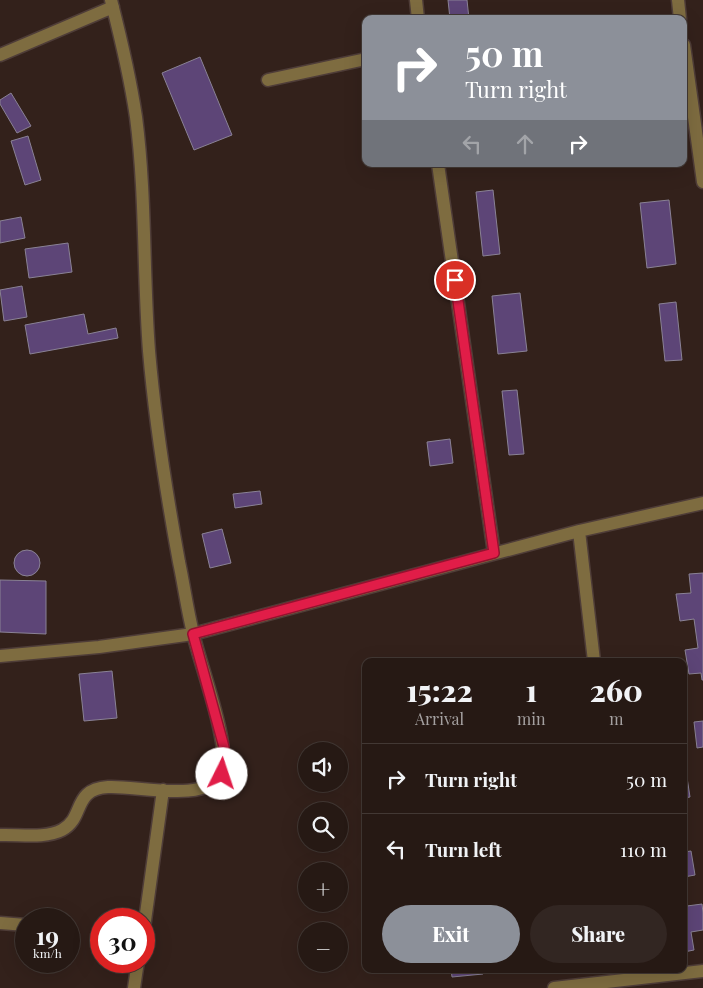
<!DOCTYPE html>
<meta charset="utf-8">
<style>
body{margin:0;font-family:"Playfair Display",serif;background:#322622;color:#f1f3f6;height:100vh;display:flex;flex-direction:column;font-size:19px;white-space:nowrap}
*{box-sizing:border-box;margin:0}
p{font-size:16px;color:#a4a0a0}
.icon{flex:none;width:28px;height:28px;fill:none;stroke:currentColor;stroke-width:2;stroke-linecap:round;stroke-linejoin:round}
.map{position:relative;flex:1;overflow:hidden}
.details{position:absolute;left:362px;top:658px;width:325px;height:315px;display:flex;flex-direction:column;background:#261914;border-radius:10px;box-shadow:0 5px 20px #0002,0 0 0 1px #423834}
.details>*{flex:none}
.top-card{position:absolute;left:362px;top:15px;width:325px;height:152px;border-radius:10px;box-shadow:0 5px 20px #0002,0 0 0 1px #423834;background:#8c9099;color:#fff;overflow:hidden}
.fabs{position:absolute;left:298px;top:742px;display:grid;gap:10px}
.fabs a{display:grid;place-items:center;width:50px;height:50px;border-radius:50%;background:#261914;box-shadow:0 5px 20px #0002,0 0 0 1px #423834;font-size:25px}
.speed{position:absolute;left:15px;top:908px;display:flex;gap:10px;font-size:25px;font-weight:700;text-align:center}
.speed>*{display:grid;place-content:center;width:65px;height:65px;border-radius:50%;background:#261914;box-shadow:0 5px 20px #0002,0 0 0 1px #423834;line-height:1}
.speed small{font-size:12px;font-weight:400}
.speed .limit{border:8px solid #d22;background:#fff;color:#111}
.pin{position:absolute;display:grid;place-items:center;width:42px;height:42px;color:#fff;margin:-21px;border:2px solid #fff;border-radius:50%;box-shadow:0 1px 5px #0007}
.me{position:absolute;width:55px;margin:-28px;rotate:4deg;stroke-linejoin:round;filter:drop-shadow(0 0 4px #0008)}
.turn{display:flex;align-items:center;gap:18px;height:105px;padding:0 20px;font-size:22px}
.turn .icon{width:65px;height:65px;stroke-width:2.5}
.turn b{display:block;font-size:35px;line-height:42px}
.lanes{display:flex;align-items:center;height:48px;padding:0 20px;background:#0003;justify-content:center;gap:25px;direction:ltr}
.lanes .off{opacity:.35}
.eta{display:flex;justify-content:space-evenly;align-items:center;height:85px;text-align:center}
.eta b{font-size:30px;font-weight:800;line-height:35px}
.action{display:flex;gap:10px;margin-top:auto;padding:10px 20px}
.action a{flex:1;height:58px;border-radius:30px;background:#8c9099;color:#fff;font-size:20px;font-weight:800;line-height:58px;text-align:center}
.action a+a{background:#322622;color:#f1f3f6}
ul{padding:0;list-style:none}
li{display:flex;align-items:center;gap:15px;height:70px;padding:0 20px;border-top:1px solid #423834}
li div{flex:1}
li b{display:block;font-size:19px}
li em{font-style:normal}
.map>svg:first-child{display:block}
.building{fill:#5d4577;stroke:#8a8295}
.lines{fill:none;stroke-linecap:round;stroke-linejoin:round}
.minor-casing{stroke:#4f3d38;stroke-width:15}
.minor{stroke:#7e6c40;stroke-width:12}
.route-casing{stroke:#92132f;stroke-width:12}
.route{stroke:#e11d48;stroke-width:9}
</style>
<div class="map">
<svg width="703" height="988" viewBox="0 0 703 988">
<rect width="100%" height="100%" fill="#33211b"/>
<path class="building" d="M448 0H467L469 19H450Z
M200 57 232 135 194 150 162 73Z
M11 93 31 126 17 133 0 104V100Z
M28 136 41 180 25 185 11 141Z
M493 190 500 254 483 256 476 192Z
M669 200 676 264 647 268 640 203Z
M21 217 25 238 0 243V221Z
M68 243 72 272 29 278 25 249Z
M22 286 27 317 4 321 0 290Z
M520 293 527 351 498 354 492 296Z
M676 302 682 360 665 361 659 304Z
M84 314 88 334 116 328 118 338 30 354 25 325Z
M517 390 524 454 509 455 502 391Z
M450 439 453 463 430 466 427 442Z
M260 491 262 504 235 508 233 494Z
M222 529 231 563 210 568 202 534Z
M14 563a13 13 0 1 1 26 0a13 13 0 1 1-26 0Z
M703 573V680H702L701 673 689 674 685 650 698 648 694 619 680 621 676 594 691 593 689 574Z
M0 580 46 581V634L0 632Z
M112 671 117 718 84 721 79 674Z
M703 721V747L697 748 694 722Z
M686 771 690 797 684 798V772Z
M691 851 695 875 684 877V852Z
M684 884 687 906 702 904 703 913V930L691 932 694 950 684 952Z
M451 969H483V974L452 977Z"/>
<g class="lines">
<g class="minor-casing">
<path id="minor" d="M416 0 418 19
M678 0 680 19
M684 45 703 182
M0 55 113 7
M268 80 366 59
M438 164 494 553
M579 531 594 661
M0 656 99 647 193 634 579 531 703 503
M0 835C18 834 45 839 62 830 85 818 72 789 108 787 135 785 207 804 221 774 233 750 199 662 193 633 187 609 184 585 179 562 166 491 155 422 149 351 143 273 146 194 136 117 130 77 121 39 111 0
M0 923 26 925
M144 928 163 790
M134 988 138 961
M554 988 703 971"/>
</g>
<use href="#minor" class="minor"/>
</g>
<g class="lines">
<g class="route-casing">
<path id="route" d="M222 774 224 747 193 634 494 553 455 280"/>
</g>
<use href="#route" class="route"/>
</g>
</svg>
<div class="fabs">
<a><svg class="icon" aria-label="sound" viewBox="0 0 24 24"><path d="M4 9h4l5-4v14l-5-4H4zM17 9q2 3 0 6"/></svg></a>
<a><svg class="icon" aria-label="search" viewBox="0 0 24 24"><circle cx="10" cy="10" r="6"/><path d="M15 15l6 6"/></svg></a>
<a>+</a>
<a>−</a>
</div>
<div class="speed"><div>19<small>km/h</small></div><div class="limit">30</div></div>
<div class="pin" style="left:455px;top:280px;background:#d93025"><svg class="icon" aria-label="arrive" viewBox="0 0 24 24"><path d="M6 21V4h12l-3 4 3 4H6"/></svg></div>
<svg class="me" style="left:222px;top:774px" viewBox="-20 -20 40 40"><circle r="19" fill="#fff"/><path d="M0-13L10 11 0 6-10 11z" fill="#e11d48"/></svg>
<div class="top-card">
<div class="turn"><svg class="icon" aria-label="right" viewBox="0 0 24 24"><path d="M7 20v-9h11M14 6l5 5-5 5"/></svg><div><b>50 m</b>Turn right</div></div>
<div class="lanes"><svg class="icon off" aria-label="left" viewBox="0 0 24 24"><path d="M17 20v-9H6M10 6l-5 5 5 5"/></svg><svg class="icon off" aria-label="ahead" viewBox="0 0 24 24"><path d="M12 20V5M6 11l6-6 6 6"/></svg><svg class="icon" aria-label="right" viewBox="0 0 24 24"><path d="M7 20v-9h11M14 6l5 5-5 5"/></svg></div>
</div>
<section class="details">
<div class="eta">
<div><b>15:22</b><p>Arrival</p></div>
<div><b>1</b><p>min</p></div>
<div><b>260</b><p>m</p></div>
</div>
<ul>
<li><svg class="icon" aria-label="right" viewBox="0 0 24 24"><path d="M7 20v-9h11M14 6l5 5-5 5"/></svg><div><b>Turn right</b></div><em>50 m</em></li>
<li><svg class="icon" aria-label="left" viewBox="0 0 24 24"><path d="M17 20v-9H6M10 6l-5 5 5 5"/></svg><div><b>Turn left</b></div><em>110 m</em></li>
</ul>
<div class="action"><a>Exit</a><a>Share</a></div>
</section>
</div>
